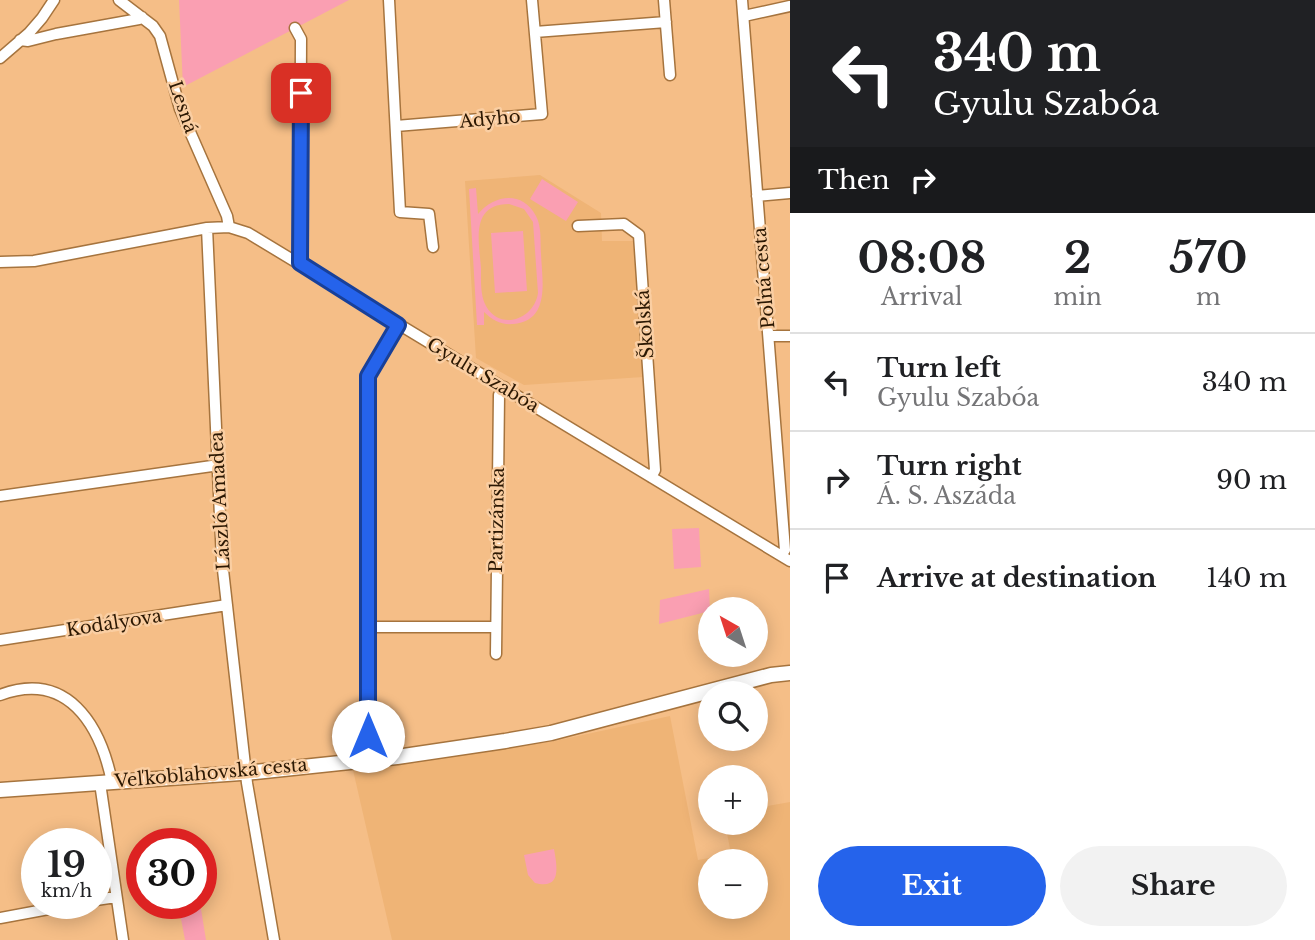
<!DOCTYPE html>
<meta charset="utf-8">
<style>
body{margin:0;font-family:"Libre Baskerville",serif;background:#f2f2f2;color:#202124;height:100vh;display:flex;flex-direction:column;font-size:26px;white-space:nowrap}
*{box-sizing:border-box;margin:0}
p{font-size:23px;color:#757577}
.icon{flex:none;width:38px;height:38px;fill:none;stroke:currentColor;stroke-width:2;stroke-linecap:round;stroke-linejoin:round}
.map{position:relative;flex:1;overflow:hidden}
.details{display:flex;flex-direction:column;background:#fff;width:525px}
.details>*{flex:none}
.banner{background:#202124;color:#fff;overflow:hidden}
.needle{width:46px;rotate:321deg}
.tools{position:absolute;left:698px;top:597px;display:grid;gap:14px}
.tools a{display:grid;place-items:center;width:70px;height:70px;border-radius:50%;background:#fff;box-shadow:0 4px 18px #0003;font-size:35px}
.speed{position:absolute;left:21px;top:828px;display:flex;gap:14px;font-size:35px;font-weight:700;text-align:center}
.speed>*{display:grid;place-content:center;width:91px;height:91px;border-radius:50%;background:#fff;box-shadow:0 4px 18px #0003;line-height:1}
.speed small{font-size:18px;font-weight:400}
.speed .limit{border:10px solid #d22;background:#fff;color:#111}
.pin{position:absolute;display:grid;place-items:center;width:60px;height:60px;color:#fff;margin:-30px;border-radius:14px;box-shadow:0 4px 10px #0006}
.me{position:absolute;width:77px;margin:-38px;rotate:0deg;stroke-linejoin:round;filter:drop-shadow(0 0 5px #0008)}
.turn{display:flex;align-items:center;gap:24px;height:147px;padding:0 28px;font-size:32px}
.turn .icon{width:91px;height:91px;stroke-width:2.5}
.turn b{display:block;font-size:49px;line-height:60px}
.then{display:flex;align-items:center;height:66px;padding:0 28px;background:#0003;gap:14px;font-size:26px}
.eta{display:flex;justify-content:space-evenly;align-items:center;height:119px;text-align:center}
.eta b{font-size:42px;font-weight:700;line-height:49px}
.action{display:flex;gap:14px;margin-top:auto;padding:14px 28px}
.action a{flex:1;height:80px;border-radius:42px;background:#2563eb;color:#fff;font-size:28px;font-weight:700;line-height:80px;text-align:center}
.action a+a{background:#f2f2f2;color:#202124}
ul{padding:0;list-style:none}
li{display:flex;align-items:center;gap:21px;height:98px;padding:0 28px;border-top:2px solid #e0e0e0}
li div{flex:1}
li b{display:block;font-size:26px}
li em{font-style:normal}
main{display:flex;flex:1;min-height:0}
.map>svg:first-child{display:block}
.built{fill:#efb476;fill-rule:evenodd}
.green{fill:#fa9fb2;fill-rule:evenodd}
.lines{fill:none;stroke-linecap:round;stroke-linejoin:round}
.minor-casing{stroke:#a6743e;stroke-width:13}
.major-casing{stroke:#a6743e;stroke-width:17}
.minor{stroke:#fff;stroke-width:10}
.major{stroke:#fff;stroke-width:14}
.route-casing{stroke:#184099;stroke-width:18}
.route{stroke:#2563eb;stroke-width:12}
.labels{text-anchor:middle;stroke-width:5;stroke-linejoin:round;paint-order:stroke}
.street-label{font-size:18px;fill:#2c1803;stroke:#facea2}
</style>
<main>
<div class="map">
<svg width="790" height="940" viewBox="0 0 790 940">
<rect width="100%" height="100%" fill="#f5be87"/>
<path class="built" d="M540 175 601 213 602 241H633L643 377 524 385 476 358 465 181Z
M670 716 698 860 731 854 725 823 756 822V808L790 802V940H392L353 770 555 741ZM710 861H756V906H710Z"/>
<path class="green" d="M179 0H349L183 87Z
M542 179 578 202 566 221 530 199Z
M476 188 478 214C494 195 522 190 536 216 542 227 540 242 541 254 542 280 551 321 513 324 501 325 492 320 484 312V325H477L469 189ZM509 204 524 209 533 222 538 293C534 320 500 331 486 306 480 295 481 280 481 268 479 242 470 204 509 204Z
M523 231 527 291 495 293 491 233Z
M699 528 701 567 674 569 672 529Z
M709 589 710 611 659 624 660 600Z
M554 849C557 866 562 890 535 883L528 875 524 855Z
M178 903H200L206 940H185Z"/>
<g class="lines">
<g class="minor-casing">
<path id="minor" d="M119 0 153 26 160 36 180 109 227 216 229 227
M389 0 400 212 429 214 433 247
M664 0 670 75
M742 0 785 550 781 555
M744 16 790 6
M295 28 301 39 300 263
M535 32 666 22
M20 40 28 41 56 34 139 19 142 17
M0 58 29 33 42 18 54 0
M396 126 542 114 532 0
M757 196 790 193
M578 226 624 224 639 235 655 470 651 477
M207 228 222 561 247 783 274 940
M0 262 34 261 207 228 229 227 248 233 790 561
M770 336H790
M0 496 219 465
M368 627H496
M0 640 227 605
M496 654 499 395 504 387
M0 695C67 670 100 724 112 782
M368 759V376L399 325
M100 783 123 940
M96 900 116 897
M0 918 81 903"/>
</g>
<g class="major-casing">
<path id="major" d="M0 790 255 772 397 757 505 741 551 733 771 675 790 673"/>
</g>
<use href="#minor" class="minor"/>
<use href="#major" class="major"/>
</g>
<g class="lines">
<g class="route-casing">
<path id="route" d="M301 93 300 263 398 325 368 376V736"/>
</g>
<use href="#route" class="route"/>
</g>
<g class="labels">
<g class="street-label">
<text transform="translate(183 107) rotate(71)" y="6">Lesná</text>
<text transform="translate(490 119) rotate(-5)" y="6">Adyho</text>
<text transform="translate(764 278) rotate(-95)" y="6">Poľná cesta</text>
<text transform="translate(645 324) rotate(-94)" y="6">Školská</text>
<text transform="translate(483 375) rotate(31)" y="6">Gyulu Szabóa</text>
<text transform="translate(220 501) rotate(-93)" y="6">László Amadea</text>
<text transform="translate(497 520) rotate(-89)" y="6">Partizánska</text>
<text transform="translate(114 623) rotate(-9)" y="6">Kodályova</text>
<text transform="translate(211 773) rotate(-5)" y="6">Veľkoblahovská cesta</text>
</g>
</g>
</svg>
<div class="tools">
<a><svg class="needle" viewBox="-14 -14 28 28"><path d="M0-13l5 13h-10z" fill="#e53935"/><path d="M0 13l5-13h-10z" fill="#757577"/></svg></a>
<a><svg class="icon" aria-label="search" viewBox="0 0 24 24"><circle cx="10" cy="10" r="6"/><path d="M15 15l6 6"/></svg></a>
<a>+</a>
<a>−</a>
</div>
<div class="speed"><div>19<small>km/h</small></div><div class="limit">30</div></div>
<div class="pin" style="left:301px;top:93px;background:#d93025"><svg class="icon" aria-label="arrive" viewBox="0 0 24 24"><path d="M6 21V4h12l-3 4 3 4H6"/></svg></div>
<svg class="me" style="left:368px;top:736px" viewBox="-20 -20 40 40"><circle r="19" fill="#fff"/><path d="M0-13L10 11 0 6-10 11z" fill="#2563eb"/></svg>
</div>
<section class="details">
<div class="banner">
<div class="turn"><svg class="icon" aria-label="left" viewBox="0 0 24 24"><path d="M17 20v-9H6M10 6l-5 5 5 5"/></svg><div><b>340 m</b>Gyulu Szabóa</div></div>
<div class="then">Then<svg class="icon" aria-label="right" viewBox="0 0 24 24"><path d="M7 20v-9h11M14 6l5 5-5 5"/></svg></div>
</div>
<div class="eta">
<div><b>08:08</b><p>Arrival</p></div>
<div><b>2</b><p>min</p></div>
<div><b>570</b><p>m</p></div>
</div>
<ul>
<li><svg class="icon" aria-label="left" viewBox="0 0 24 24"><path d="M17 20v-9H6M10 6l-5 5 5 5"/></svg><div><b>Turn left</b><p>Gyulu Szabóa</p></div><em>340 m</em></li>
<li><svg class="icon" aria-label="right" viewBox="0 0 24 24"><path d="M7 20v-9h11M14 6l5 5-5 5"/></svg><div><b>Turn right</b><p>Á. S. Aszáda</p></div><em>90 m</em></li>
<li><svg class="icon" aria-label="arrive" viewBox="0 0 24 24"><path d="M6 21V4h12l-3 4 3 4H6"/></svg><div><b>Arrive at destination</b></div><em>140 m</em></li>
</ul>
<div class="action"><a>Exit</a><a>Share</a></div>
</section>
</main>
